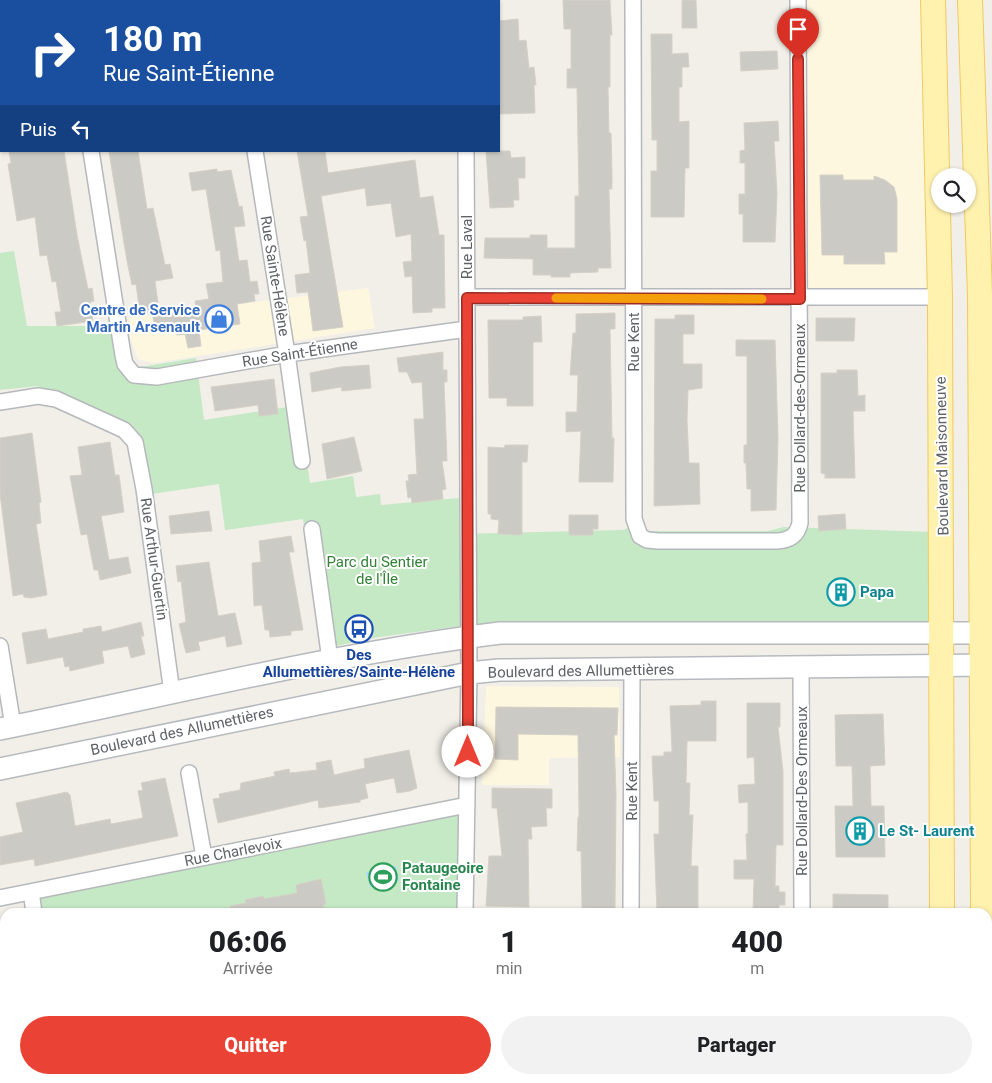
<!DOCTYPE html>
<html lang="fr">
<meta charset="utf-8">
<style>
body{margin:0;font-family:Roboto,sans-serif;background:#f2f2f2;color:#202124;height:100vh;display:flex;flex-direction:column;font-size:19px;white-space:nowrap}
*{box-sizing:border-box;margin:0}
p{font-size:16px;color:#757577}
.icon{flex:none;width:28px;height:28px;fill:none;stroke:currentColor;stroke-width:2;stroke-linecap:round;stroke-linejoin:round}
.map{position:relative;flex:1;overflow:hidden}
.drawer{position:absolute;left:0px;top:908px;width:992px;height:176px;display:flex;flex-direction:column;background:#fff;border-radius:15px 15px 0 0;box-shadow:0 1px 4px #0004}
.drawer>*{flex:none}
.guide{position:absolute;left:0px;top:0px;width:500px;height:152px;box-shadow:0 1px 4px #0004;background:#1a4fa0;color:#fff;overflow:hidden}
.tools{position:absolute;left:931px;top:168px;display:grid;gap:10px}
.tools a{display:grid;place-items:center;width:45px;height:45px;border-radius:50%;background:#fff;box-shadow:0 1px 4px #0004;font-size:25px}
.pin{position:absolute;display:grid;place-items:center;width:42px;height:42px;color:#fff;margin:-51px -21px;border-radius:50% 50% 50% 0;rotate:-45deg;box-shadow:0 0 5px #0007}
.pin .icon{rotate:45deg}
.me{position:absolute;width:55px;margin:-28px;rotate:0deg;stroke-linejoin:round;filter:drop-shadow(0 0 4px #0008)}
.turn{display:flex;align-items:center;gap:18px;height:105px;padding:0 20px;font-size:22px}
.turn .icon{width:65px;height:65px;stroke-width:2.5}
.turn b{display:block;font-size:35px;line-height:42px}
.then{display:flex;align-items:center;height:48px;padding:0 20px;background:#0003;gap:10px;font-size:19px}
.eta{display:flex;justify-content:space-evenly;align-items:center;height:85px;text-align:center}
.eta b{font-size:30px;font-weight:800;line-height:35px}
.action{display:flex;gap:10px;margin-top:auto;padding:10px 20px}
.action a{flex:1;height:58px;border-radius:30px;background:#ea4335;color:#fff;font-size:20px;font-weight:800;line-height:58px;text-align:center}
.action a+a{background:#f2f2f2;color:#202124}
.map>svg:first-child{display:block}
.commercial{fill:#fef7e0}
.green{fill:#c5e8c5}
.sand{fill:#fbf3d9}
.water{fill:#aadaff}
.building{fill:#cccac5;stroke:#d6d1c6}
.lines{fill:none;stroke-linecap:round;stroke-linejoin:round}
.minor-casing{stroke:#b5b8bc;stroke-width:18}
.secondary-casing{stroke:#b6babf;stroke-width:24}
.primary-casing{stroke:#f2c960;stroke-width:26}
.minor{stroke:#fff;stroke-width:15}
.secondary{stroke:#fff;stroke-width:21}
.primary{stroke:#fff2af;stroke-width:24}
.route-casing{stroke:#982c22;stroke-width:12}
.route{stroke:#ea4335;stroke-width:9}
.slow{stroke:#f59e0b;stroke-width:9}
.labels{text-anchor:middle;stroke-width:4;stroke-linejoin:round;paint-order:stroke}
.street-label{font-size:15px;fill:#5f6368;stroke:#fff}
.shop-label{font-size:15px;font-weight:bold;fill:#366cbe;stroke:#fff;text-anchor:end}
.park-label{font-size:15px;fill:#348238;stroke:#fff}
.culture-label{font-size:15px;font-weight:bold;fill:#0d838f;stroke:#fff;text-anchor:start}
.transit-label{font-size:15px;font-weight:bold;fill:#164399;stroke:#fff}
.leisure-label{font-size:15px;font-weight:bold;fill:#27864d;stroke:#fff;text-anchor:start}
</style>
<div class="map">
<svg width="992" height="1083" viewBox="0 0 992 1083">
<rect width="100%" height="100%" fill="#f1efe8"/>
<path class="commercial" d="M798 0H933L940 297 800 299Z
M368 288 375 328 154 363 138 359 130 337 129 318Z
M486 686 619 687 620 757 549 758V785H482Z"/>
<path class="green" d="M14 251 27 326H111L116 354 132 366 140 367 196 358 204 420 287 407 305 449 310 483 353 476 356 497 380 494 381 505 459 498V534L624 530 631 526 639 530 650 531H768L784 527 934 532V624L645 623 461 626 379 637 322 649 303 519 225 530 219 484 138 496 129 438 104 415 38 386 0 390V253Z
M467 805 465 912H34L31 892Z
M62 1079H630L629 1083H63Z"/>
<path class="sand" d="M92 1079H189L187 1083H93Z"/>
<path class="water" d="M396 866 399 881 370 887 366 872Z"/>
<path class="building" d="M563 0H610L612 35H610V87H608L609 133H611L612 172V189H609L611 268H598V272L570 273V277H551V275H533V259L484 258 485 238H530V235H547V248H575V196H579L577 88H567V69H571V29H564Z
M682 0H696L697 28H682Z
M518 19 519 41 526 40 529 68 534 67 536 85H534L535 113 499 114V21Z
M651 34H672V54L688 53 689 67H682V87H679V122L689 121V168H685L684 217H651V171H657V140H652Z
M774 51H777L778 69 741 71 740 52Z
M778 121 779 141H774L777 194 775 242H743V214H739V194H745V163H740V151L745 150 744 123Z
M9 151H64L77 235 88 289 92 288 94 301 90 302 93 321 57 326 55 312H61L56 281 52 282 47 255 40 256 35 217 17 221 8 164 11 163Z
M138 151 147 209 153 208 165 265 170 264 173 278 155 281 159 311 140 314 136 284 132 285 127 261 109 152Z
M297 151H325L328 173 415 160 420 198 433 196 439 235H444L445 308H432V312L413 313 412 276 405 277 403 262 412 261 411 234 396 237 391 203 367 206 365 188 321 196 343 327 313 331 308 292 297 293 295 275 310 273 306 240 304 241 300 217 308 216Z
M486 151H510L511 158 525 157V178H518L519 200H513L514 207 490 208Z
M217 169V172L231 170 239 207 242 206 245 226 234 227 239 261 247 260 250 282 257 281 259 294H254L255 301 237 304 240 324 199 330 201 346 188 348 185 334 177 335 176 329 156 332 153 317 196 310 195 301 209 299 206 284 223 282 220 250 216 251 206 189 192 191 189 173Z
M820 175H843V180H874V176L885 180 894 187 897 199V252H884L885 264H844V255H822Z
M615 313V329H610L612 438H614L613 482H579L581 431 566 432V412H577L578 375H570L573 333H576V314Z
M675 315H694V334H683V364H702V388L688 390 687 420 689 463H699L700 504 654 506 655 319H675Z
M541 316 542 342H533V406H507V398H489L488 320H523V317Z
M816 318H855L854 341H816Z
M736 340H775L778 438 776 510 751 511V489H747L746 463H744V445H747V356H736Z
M443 352V370H447V382H444L447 461H442L446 489 442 490 443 499 412 503 411 497 408 498 406 481H409L408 475 417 474 414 419H424L422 382 412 383 407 372H399L397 358Z
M369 365 371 388 342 391 341 387 312 392 310 373 340 367Z
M837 370H857L858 396 865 395V411H853L855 478H825V474L821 473V373H837Z
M274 379 278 414 259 416 258 405 215 411 211 387Z
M32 433 41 502 39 503 41 523 36 524 47 595 31 598 24 597 23 594 13 596 0 494V438Z
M354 437 362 471 327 479 322 444Z
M110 442 115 475H119L124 512 101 516 109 560 128 557 131 573 100 580 98 570H94L87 534 81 535 70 476 82 475 78 447Z
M505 445H528L527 462H522V535L498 534 499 520 491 519V514H488V447L504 448Z
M209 511 212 531 171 534 169 516Z
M845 514 846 529 819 531 818 516Z
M569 515H598V529H593V535H569Z
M291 536 294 552H289L303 630 291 631V635L270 637 269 630H265L262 605 254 606 252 563 261 562 259 541Z
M209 562 218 616 235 613 242 644 227 647 225 636 198 642 200 650 186 653 179 624 186 622 181 581 178 582 176 566Z
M141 622 144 636H141L145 654 131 658 128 646 102 651 104 663 70 671 69 666 65 667 63 657 27 664 22 633 46 629 48 639 83 632V629L101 626 102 632Z
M701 701H716V741H688L687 743 686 783H690L689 815H693L691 866H698V911L657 912 654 834H659V801H654L652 756H664V752H672L670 706 701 705Z
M747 703H780V727H778L783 771V845H776L775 886H779V892H785V905H779V912H753L754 879H734V860H747L746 834H748V802L739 803 738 785 755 784 754 757 747 758Z
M496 707 618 708 617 735H614L616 793 615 909 582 908 581 851H577L578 817H579L578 735 518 734V760L495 759Z
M883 714 885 765 870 766 871 806H884L885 857H836L835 806H853L852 766H836L835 715Z
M409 750 417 788 410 791 397 793 394 778 365 784 368 798 360 800V802L319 808 318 800 218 823 213 799 220 798 219 794 240 790 241 783 275 776 274 772 289 769 290 773 317 770 316 763 331 760 334 775 365 768 364 759Z
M165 778 178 836 35 866 34 859 0 865V837L23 832 16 803 67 792 70 795 75 826 110 819 111 824 143 818 138 791 143 790 141 783Z
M492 788 552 789V808H546L547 826 531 827 532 839H528L529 907 486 906 489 856H502L497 808H492Z
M321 879 326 904 323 905 325 912H231L230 906 246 903 245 900 263 896 264 899 297 893 296 885Z
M833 894 888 895V912H833Z"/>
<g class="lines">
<g class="minor-casing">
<path id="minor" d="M67 0V1
M231 0V1
M465 0V1
M633 0 634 519 640 536 647 540 658 541H777C790 540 797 536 800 523L798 0
M91 151 123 355 125 364 134 375 157 377 287 354 467 329
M255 151 287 354 302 461
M467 297H940
M0 402 38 396 56 399 124 430 135 442 144 489 172 693
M312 529 330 660
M0 646 13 726
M801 669 802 912
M189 773 204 857
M31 892 34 912
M0 898 467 805
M465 912 469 673 466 151
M631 912 632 670
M988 1013H992
M62 1079 63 1083
M802 1079V1083
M0 1081 15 1079
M630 1083V1079"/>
</g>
<g class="secondary-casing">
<path id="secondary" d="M0 729C166 696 331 654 500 633H992
M0 769 469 673 499 670 992 665"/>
</g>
<g class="primary-casing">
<path id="primary" d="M933 0 940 297 942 912
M970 0 980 296 983 912
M943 1079V1083
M986 1079V1083"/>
</g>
<use href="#minor" class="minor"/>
<use href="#secondary" class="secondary"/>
<use href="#primary" class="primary"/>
</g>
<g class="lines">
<g class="route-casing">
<path id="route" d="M468 752 467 298 800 299 798 59"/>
</g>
<use href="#route" class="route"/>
<path class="slow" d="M556 298 762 299"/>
</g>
<defs>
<g id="shop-ring" transform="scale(1.4375)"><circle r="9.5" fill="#fff" stroke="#3f7fe0" stroke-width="1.5"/><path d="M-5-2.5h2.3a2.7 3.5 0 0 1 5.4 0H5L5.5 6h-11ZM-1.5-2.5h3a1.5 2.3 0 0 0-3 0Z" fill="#3f7fe0"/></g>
<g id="building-ring" transform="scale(1.4375)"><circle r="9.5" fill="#fff" stroke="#0f9aa8" stroke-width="1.5"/><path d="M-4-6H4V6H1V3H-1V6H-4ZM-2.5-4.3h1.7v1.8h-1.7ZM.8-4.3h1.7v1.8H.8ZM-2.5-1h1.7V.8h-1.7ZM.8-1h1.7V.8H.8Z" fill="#0f9aa8"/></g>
<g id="bus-ring" transform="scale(1.4375)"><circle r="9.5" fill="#fff" stroke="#1a4fb4" stroke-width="1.5"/><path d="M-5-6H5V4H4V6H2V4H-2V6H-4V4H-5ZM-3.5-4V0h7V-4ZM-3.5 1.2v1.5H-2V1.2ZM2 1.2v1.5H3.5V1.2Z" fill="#1a4fb4"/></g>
<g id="stadium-ring" transform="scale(1.4375)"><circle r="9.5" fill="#fff" stroke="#2e9e5b" stroke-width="1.5"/><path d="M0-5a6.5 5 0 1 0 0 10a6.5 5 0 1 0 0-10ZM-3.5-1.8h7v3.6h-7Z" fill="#2e9e5b"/></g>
</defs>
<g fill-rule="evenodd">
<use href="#shop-ring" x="219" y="319"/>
<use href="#building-ring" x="841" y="592"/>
<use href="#bus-ring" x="359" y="629"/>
<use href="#building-ring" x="860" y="831"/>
<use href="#stadium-ring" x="383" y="877"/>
</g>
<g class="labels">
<g class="street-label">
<text transform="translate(467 247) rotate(-90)" y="5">Rue Laval</text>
<text transform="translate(275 276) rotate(81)" y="5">Rue Sainte-Hélène</text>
<text transform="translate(634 342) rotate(-90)" y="5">Rue Kent</text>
<text transform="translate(300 353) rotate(-9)" y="5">Rue Saint-Étienne</text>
<text transform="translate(800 408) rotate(-90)" y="5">Rue Dollard-des-Ormeaux</text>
<text transform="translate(942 456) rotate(-91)" y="5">Boulevard Maisonneuve</text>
<text transform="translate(154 559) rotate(82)" y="5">Rue Arthur-Guertin</text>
<text transform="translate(581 671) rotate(-1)" y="5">Boulevard des Allumettières</text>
<text transform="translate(182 731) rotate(-12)" y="5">Boulevard des Allumettières</text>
<text transform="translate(632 791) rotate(-90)" y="5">Rue Kent</text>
<text transform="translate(802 791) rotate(-90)" y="5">Rue Dollard-Des Ormeaux</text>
<text transform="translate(233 852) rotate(-11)" y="5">Rue Charlevoix</text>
</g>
<g class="shop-label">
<text x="200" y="315">Centre de Service<tspan x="200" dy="17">Martin Arsenault</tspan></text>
</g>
<g class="park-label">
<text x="377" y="567">Parc du Sentier<tspan x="377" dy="17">de l'Île</tspan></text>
</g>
<g class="culture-label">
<text x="860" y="597">Papa</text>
<text x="879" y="836">Le St- Laurent</text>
</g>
<g class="transit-label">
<text x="359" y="660">Des<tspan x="359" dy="17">Allumettières/Sainte-Hélène</tspan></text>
</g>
<g class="leisure-label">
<text x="402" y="873">Pataugeoire<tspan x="402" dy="17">Fontaine</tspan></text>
</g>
</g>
</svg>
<div class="tools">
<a><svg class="icon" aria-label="search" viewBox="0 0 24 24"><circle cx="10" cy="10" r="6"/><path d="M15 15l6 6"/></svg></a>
</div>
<div class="pin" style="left:798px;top:59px;background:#d93025"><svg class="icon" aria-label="arrive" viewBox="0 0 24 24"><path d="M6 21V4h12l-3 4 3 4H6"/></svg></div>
<svg class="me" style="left:468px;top:752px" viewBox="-20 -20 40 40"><circle r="19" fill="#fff"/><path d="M0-13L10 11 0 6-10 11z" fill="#ea4335"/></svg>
<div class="guide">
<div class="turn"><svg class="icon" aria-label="right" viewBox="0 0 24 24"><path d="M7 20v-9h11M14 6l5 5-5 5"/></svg><div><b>180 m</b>Rue Saint-Étienne</div></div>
<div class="then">Puis<svg class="icon" aria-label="left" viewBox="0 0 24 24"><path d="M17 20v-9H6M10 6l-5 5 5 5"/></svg></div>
</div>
<section class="drawer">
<div class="eta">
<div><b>06:06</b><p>Arrivée</p></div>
<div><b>1</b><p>min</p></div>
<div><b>400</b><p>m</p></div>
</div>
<div class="action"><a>Quitter</a><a>Partager</a></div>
</section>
</div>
